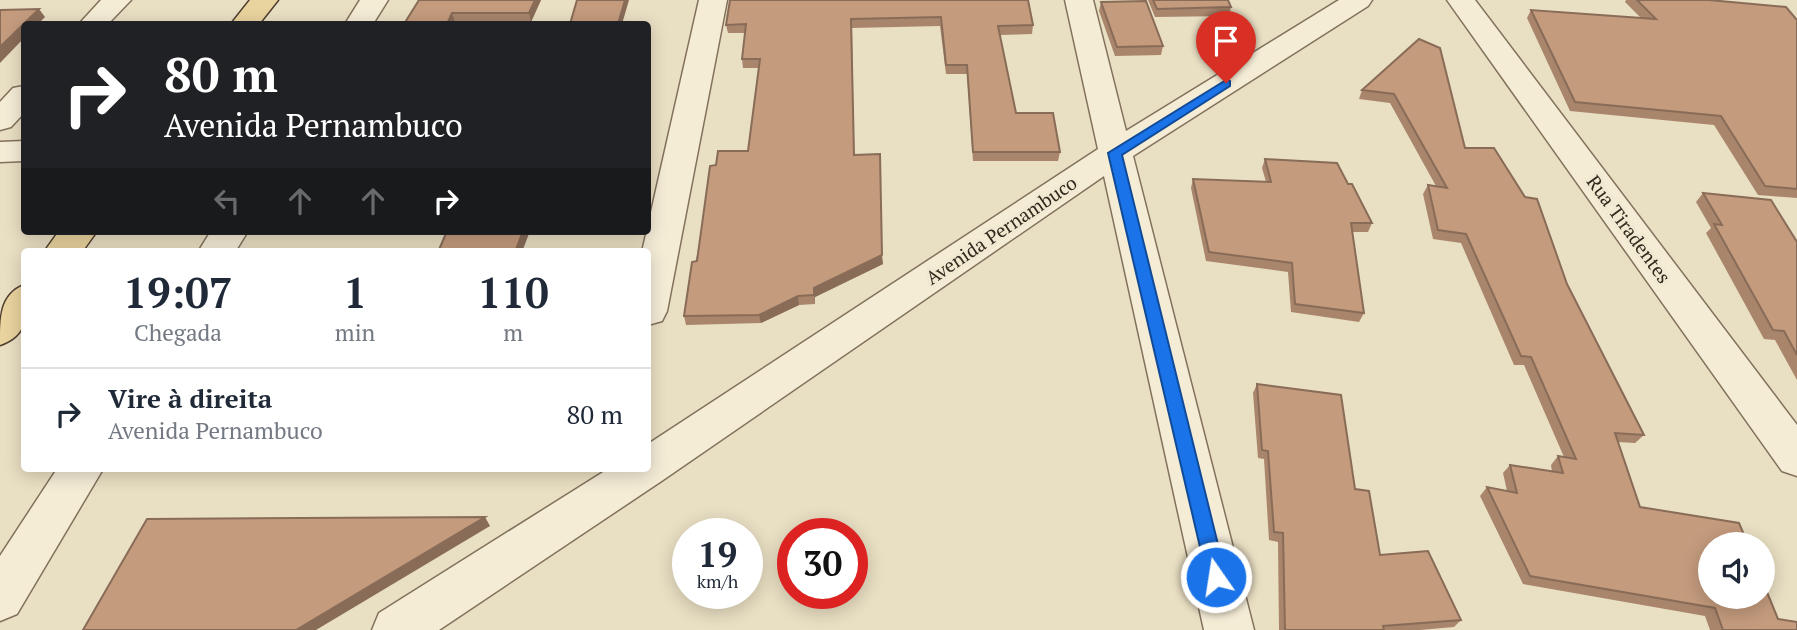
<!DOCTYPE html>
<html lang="pt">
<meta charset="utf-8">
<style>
body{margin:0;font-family:"PT Serif",serif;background:#f2f2f3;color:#1f2937;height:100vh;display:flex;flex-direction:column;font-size:26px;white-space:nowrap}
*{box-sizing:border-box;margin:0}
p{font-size:23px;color:#747a83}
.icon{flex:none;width:38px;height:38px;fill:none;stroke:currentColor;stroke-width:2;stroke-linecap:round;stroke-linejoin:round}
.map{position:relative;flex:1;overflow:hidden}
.drawer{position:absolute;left:21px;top:248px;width:630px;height:224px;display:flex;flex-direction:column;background:#fff;border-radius:7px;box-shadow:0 4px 18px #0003}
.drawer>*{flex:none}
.guide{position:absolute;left:21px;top:21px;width:630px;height:214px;border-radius:7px;box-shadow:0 4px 18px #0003;background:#202124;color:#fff;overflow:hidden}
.buttons{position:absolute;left:1698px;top:532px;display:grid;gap:14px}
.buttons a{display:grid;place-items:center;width:77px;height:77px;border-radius:50%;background:#fff;box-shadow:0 4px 18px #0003;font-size:35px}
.speed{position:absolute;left:672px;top:518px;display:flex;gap:14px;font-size:35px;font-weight:700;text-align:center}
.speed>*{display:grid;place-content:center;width:91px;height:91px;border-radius:50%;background:#fff;box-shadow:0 4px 18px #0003;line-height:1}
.speed small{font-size:18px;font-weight:400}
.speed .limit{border:10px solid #d22;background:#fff;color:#111}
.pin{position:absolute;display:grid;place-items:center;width:60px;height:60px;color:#fff;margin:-72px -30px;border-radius:50% 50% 50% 0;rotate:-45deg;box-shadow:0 0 7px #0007}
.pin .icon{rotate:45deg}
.me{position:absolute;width:77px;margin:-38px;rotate:347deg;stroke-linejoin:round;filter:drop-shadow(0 0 5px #0008)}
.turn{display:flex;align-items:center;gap:24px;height:147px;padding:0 28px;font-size:32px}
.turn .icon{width:91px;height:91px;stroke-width:2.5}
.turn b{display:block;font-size:49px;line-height:60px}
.lanes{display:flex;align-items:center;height:66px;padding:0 28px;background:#0003;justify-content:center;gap:35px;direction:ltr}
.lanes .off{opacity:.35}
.eta{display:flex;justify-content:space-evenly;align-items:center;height:119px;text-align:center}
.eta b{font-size:42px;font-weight:700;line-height:49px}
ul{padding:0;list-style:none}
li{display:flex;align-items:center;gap:21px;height:91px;padding:0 28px;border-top:2px solid #e0e1e3}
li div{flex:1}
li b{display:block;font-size:26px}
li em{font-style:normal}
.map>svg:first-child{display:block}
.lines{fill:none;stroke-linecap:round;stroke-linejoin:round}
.minor-casing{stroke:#82715c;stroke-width:3}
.major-casing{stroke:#503f30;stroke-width:3}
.minor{fill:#f5ecd6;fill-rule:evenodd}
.major{fill:#e9d39e;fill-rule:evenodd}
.wall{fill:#a9856c}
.shaded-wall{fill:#896c58}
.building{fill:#c49b7d;stroke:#896c58;stroke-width:2}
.route{fill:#1a73e8;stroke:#114b97;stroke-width:2}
.labels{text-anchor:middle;stroke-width:7;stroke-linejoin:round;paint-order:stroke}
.street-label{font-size:19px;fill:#33291e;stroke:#f2e9d2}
</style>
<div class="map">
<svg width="1797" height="630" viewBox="0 0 1797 630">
<rect width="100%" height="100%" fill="#e9dfc3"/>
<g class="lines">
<g class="minor-casing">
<path id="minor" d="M101 0H131L108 24H79Z
M360 0H388L373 24H345Z
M699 0H727L667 311 662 321 648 325V252H642Z
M1065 0H1093L1126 131 1339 0H1372L1368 6 1133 156 1254 630H1204L1104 176 663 480 439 630H372L379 613 608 469H648V444L1098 149Z
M1447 0H1475L1797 425V476L1782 471Z
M24 86V113L11 127 0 130V102L13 88Z
M24 141V161L0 162V142Z
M211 231H248L235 252H198Z
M57 469H103L17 614 0 621V556Z"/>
</g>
<g class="major-casing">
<path id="major" d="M250 0H278L259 24H231Z
M59 231H97L82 252H44Z
M24 285C27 312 30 335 0 345 0 317 0 295 24 285Z"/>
</g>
<use href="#minor" class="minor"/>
<use href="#major" class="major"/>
</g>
<path class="wall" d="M419 0H541L531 22H455Z
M1028 0 1033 25 1032 34 1000 35 1016 113 1060 152 1058 161H973L967 74H946L940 26 852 28 854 155 883 264 815 297V304L799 305 761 323 686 325 684 316 716 165 748 151 759 68H743L742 59 745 33H728L726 25Z
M1148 0H1228L1231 7 1229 16 1155 17Z
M1626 0H1637L1797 20V198L1758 195 1714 125 1570 111 1527 18 1531 10 1641 18 1625 2Z
M1101 2 1163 46 1161 55 1115 56 1099 11Z
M1419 39 1465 148 1567 284 1644 435 1635 443 1618 442 1640 507 1778 619 1797 630H1710L1705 616 1523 584 1480 496 1487 487 1507 491 1503 473 1510 465 1552 472 1551 465 1558 456 1564 457 1524 365H1514L1461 243 1433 239 1423 194 1428 185 1436 186 1390 103 1359 99 1362 90Z
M1265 159 1348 184 1372 223 1368 232H1352L1364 313 1359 322 1291 312 1288 272 1206 261 1191 188 1193 179 1266 182 1262 168Z
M1703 193 1797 242V380L1775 340 1764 339 1706 233 1711 228 1696 202Z
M1257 384 1355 489 1380 555 1461 620 1454 627 1420 630H1279L1278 542 1269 540 1264 459 1258 458 1253 393Z"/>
<path class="shaded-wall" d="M535 0H541L531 22 529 13Z
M625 0H629L622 24H618Z
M39 9 45 17 38 24H24V38L0 63V47Z
M452 13 455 22 454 24H447Z
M523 231H530L522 252H515Z
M882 255 883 264 815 297V304L814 288Z
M798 296 799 305 761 323 759 315Z
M485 517 490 526 316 630H296Z"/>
<path class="building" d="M419 0H535L529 13H452L447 24H404Z
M577 0H625L618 24H570Z
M730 0H1028L1033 25 998 26 1016 113H1053L1060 152H973L967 65H946L941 17 851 19 854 155 880 154 882 255 814 288V295L798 296 759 315 684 316 692 262 697 261 710 166 716 165 718 151H748L760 59H742L746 24 726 25Z
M1153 0H1228L1231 7 1157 9Z
M1637 0H1709L1786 7 1797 20V189L1765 186 1721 116 1575 102 1531 10 1656 19Z
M1146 1 1163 46 1117 47 1101 2Z
M39 9 0 47V10Z
M1419 39 1440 48 1465 148H1494L1525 197 1537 199 1567 284 1644 435 1615 433 1640 507 1739 523 1748 544H1710V597H1762V580L1778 619 1797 622V630H1723L1715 608 1530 576 1487 487 1517 493 1510 465 1563 473 1558 456 1576 459 1531 357 1521 356 1466 234 1438 230 1428 185 1447 188 1394 94 1362 90Z
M1265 159 1337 163 1348 184H1352L1372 223H1351L1364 313 1295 304 1292 263 1209 252 1193 179 1271 182Z
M1703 193 1771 200 1797 242V355L1784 331 1773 330 1714 224 1722 225Z
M447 231H523L515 252H438Z
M1257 384 1341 395 1355 489 1369 491 1380 555 1428 551 1461 620 1383 626 1384 630H1285L1283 533 1274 532 1268 451 1262 450Z
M485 517 296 630H83L147 519Z"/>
<path class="route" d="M1226 80 1230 81V86L1122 155 1226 577 1223 583 1216 586 1209 583 1207 577 1108 153Z"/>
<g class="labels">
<g class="street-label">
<text transform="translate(1629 229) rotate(54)" y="7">Rua Tiradentes</text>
<text transform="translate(1001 230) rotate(-34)" y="7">Avenida Pernambuco</text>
</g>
</g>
</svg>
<div class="buttons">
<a><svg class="icon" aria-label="sound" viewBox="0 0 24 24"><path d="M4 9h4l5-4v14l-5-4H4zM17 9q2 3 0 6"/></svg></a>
</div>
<div class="speed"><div>19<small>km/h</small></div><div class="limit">30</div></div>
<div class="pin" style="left:1226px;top:83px;background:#d93025"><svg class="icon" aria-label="arrive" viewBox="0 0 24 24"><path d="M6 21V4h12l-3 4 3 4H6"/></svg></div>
<svg class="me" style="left:1216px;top:577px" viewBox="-20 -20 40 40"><circle r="17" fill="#1a73e8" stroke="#fff" stroke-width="3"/><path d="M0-11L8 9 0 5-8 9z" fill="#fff"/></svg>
<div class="guide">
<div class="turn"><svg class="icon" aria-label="right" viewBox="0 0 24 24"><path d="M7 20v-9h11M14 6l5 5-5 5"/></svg><div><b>80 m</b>Avenida Pernambuco</div></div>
<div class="lanes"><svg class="icon off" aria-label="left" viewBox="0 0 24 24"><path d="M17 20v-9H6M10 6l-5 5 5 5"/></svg><svg class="icon off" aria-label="ahead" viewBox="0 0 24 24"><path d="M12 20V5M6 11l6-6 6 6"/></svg><svg class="icon off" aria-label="ahead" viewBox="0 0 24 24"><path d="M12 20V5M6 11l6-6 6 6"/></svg><svg class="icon" aria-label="right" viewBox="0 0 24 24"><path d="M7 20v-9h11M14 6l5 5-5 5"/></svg></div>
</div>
<section class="drawer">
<div class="eta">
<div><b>19:07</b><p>Chegada</p></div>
<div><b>1</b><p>min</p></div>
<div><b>110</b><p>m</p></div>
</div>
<ul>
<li><svg class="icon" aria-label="right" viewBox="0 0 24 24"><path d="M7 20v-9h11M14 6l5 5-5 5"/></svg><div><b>Vire à direita</b><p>Avenida Pernambuco</p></div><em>80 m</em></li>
</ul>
</section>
</div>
